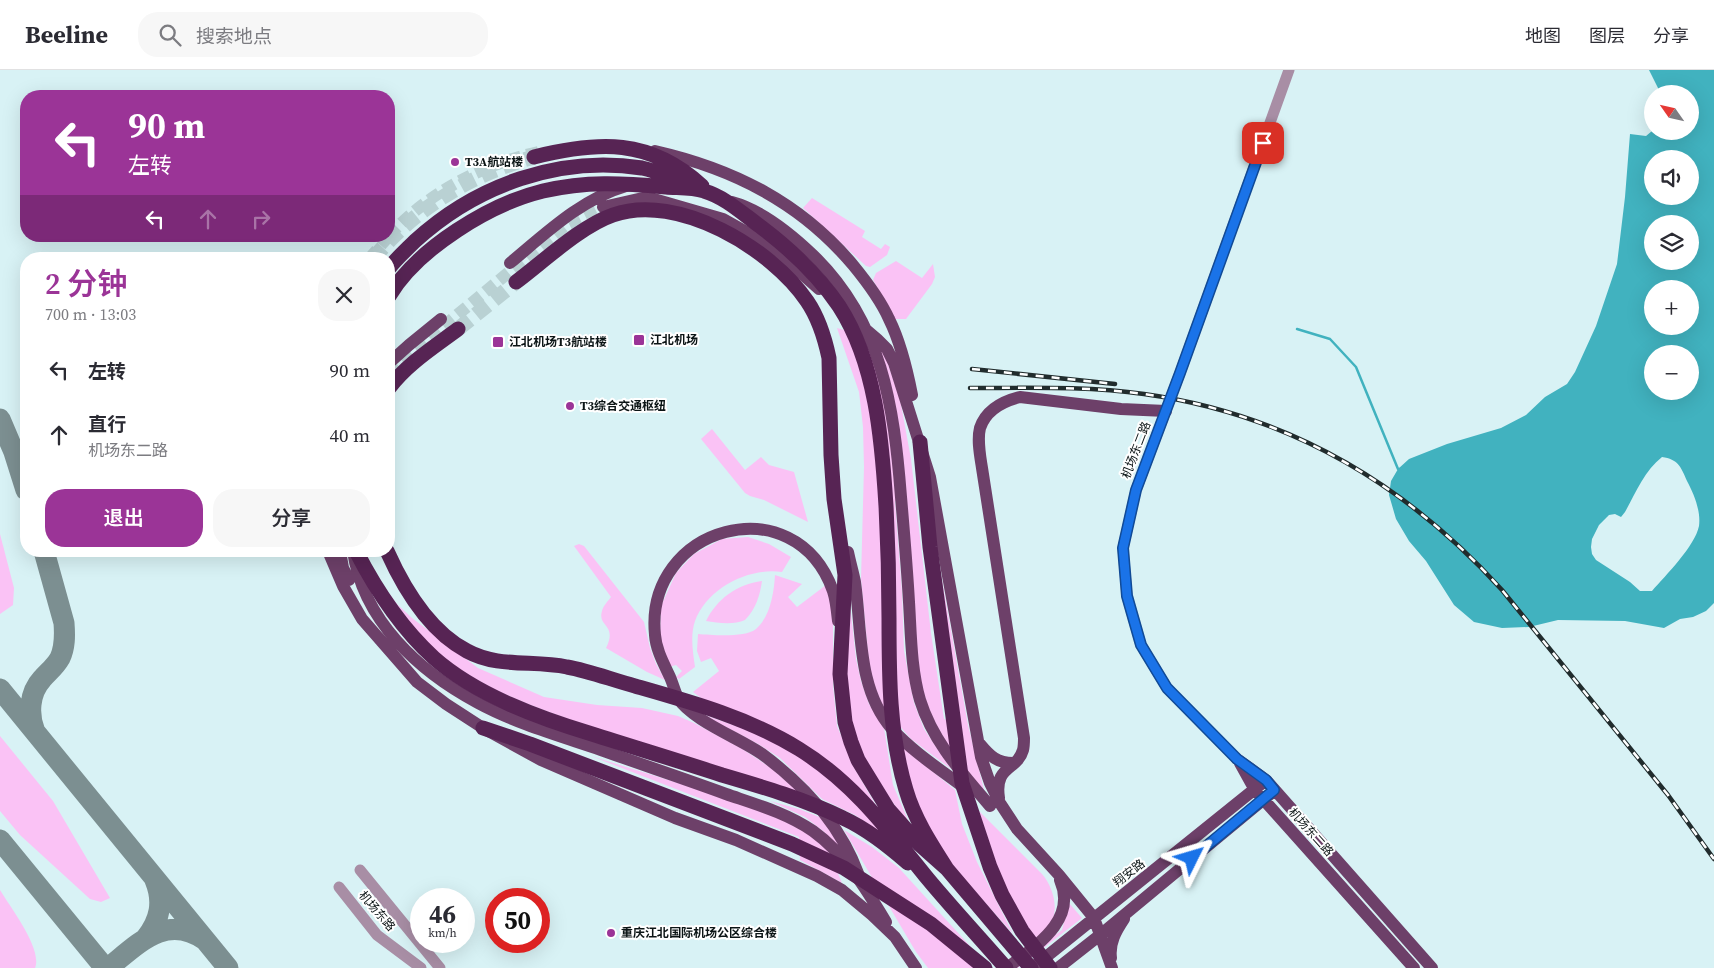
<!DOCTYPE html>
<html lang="zh">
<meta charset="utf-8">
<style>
body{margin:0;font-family:"Source Serif 4","Noto Sans SC",serif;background:#f7f7f7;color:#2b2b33;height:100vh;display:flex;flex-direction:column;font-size:19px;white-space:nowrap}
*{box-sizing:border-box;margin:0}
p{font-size:16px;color:#7c7c81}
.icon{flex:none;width:28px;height:28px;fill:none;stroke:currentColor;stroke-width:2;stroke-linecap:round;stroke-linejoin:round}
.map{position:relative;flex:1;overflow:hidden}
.sheet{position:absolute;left:20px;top:182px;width:375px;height:305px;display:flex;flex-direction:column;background:#fff;border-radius:20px;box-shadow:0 5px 20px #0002}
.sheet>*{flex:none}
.guide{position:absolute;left:20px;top:20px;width:375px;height:152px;border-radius:20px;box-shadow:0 5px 20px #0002;background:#9b3497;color:#fff;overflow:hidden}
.needle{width:32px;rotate:304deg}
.tools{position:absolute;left:1644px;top:15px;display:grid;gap:10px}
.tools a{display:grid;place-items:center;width:55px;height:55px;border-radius:50%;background:#fff;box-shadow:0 5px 20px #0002;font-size:25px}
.speed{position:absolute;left:410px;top:818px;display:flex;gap:10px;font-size:25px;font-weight:700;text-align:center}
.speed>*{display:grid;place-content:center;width:65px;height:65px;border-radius:50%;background:#fff;box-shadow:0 5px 20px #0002;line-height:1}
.speed small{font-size:12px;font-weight:400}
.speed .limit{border:8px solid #d22;background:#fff;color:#111}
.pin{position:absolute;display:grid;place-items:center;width:42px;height:42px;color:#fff;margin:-21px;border-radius:10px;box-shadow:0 2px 8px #0006}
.me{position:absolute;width:55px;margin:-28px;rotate:50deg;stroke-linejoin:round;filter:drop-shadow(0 0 4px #0008)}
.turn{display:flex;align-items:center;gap:18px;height:105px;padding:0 25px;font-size:22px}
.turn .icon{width:65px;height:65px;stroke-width:2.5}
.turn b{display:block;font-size:35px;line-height:42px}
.lanes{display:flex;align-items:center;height:48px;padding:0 25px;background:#0003;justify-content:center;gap:25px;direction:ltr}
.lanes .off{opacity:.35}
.round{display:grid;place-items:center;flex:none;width:52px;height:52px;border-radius:20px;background:#f7f7f7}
.headline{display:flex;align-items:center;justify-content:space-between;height:85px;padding:0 25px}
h1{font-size:30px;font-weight:600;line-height:38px;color:#9b3497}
.cta{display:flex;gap:10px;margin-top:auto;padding:10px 25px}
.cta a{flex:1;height:58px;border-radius:20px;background:#9b3497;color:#fff;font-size:20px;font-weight:600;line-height:58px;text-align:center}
.cta a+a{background:#f7f7f7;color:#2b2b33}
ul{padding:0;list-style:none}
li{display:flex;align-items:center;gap:15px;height:65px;padding:0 25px}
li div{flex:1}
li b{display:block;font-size:19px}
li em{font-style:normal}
header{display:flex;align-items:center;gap:30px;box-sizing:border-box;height:70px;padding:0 25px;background:#fff;border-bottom:1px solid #e1e1e2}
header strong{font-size:24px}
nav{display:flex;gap:28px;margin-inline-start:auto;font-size:18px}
.search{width:350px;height:45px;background:#f7f7f7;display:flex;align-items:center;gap:12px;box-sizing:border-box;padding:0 18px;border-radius:20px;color:#7c7c81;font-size:19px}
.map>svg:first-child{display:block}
.green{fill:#fac2f5}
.water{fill:#41b2bf;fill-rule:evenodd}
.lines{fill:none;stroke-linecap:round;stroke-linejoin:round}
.stream{stroke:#41b2bf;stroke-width:2.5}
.taxiway{stroke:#7c8f91;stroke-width:21}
.major-tunnel{stroke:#b9d1d3;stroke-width:12;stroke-dasharray:12 6;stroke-linecap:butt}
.highway-tunnel{stroke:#b9d1d3;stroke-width:15;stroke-dasharray:15 8;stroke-linecap:butt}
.minor{stroke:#a88ea5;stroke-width:11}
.major{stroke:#6d4069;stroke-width:12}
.highway{stroke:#572454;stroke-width:15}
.rail-casing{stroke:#212c2d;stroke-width:4.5}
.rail{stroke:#fff;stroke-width:2.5;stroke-dasharray:8;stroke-linecap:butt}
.route-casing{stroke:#114b97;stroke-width:12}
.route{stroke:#1a73e8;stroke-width:9}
.poi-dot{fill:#9b3497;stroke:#fff;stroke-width:2}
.labels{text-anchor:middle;stroke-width:4;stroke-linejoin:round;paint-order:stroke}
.poi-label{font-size:12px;font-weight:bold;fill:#0b1415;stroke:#fff;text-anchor:start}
.street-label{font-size:12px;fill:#0b1415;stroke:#fff}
</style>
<header>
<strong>Beeline</strong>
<div class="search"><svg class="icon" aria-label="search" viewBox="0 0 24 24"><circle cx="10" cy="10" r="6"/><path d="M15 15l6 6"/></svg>搜索地点</div>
<nav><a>地图</a><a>图层</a><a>分享</a></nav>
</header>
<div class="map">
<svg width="1714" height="898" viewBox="0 0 1714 898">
<rect width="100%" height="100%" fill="#d8f2f5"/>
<path class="green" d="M812 128 865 161 862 167 881 179 885 174 890 177 887 185 870 197 866 196 803 138Z
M896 191 922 208 933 194 935 207 932 214 906 249H895L873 210 876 203Z
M837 258 859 264 883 279 900 329 911 389 931 563 944 649 959 653 935 471 968 655 985 724 936 663 919 607 905 433 895 431 902 522 904 581 914 633 924 659 951 699 911 669 883 637 874 615 869 594 861 509 864 397 863 357 859 322Z
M712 359 745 400 761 387 769 395 794 402 808 452 764 430 750 426 745 423 701 369Z
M0 464 14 518 13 535 0 544Z
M748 467 769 474 791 487 782 502C749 497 707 518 695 551 690 566 693 583 695 597L679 609 676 607 682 601 676 595 669 597 660 567 661 536 676 503 694 484 722 469Z
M579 474 584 476 644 552 650 578 656 594 665 610 647 602 606 578C618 554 597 557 602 541 603 536 608 531 611 527L574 476Z
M775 505 802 514 788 527 797 537 826 515 833 542V616L837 656 855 699 874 732 896 762 846 709 708 633 693 622 719 601 711 588 701 592 697 581 698 564C712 565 745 568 756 559 770 547 774 523 775 505Z
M379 510 397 534 412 548 478 598 544 627 597 635 642 638 678 646 694 653 741 678 771 698 800 723C729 701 657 680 587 656 532 636 480 619 436 581 413 561 397 534 379 510Z
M762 511C760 525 756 539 745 550 734 555 718 553 706 551 717 529 737 514 762 511Z
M850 534 856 589 861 611 869 634 884 658 893 715 911 757 864 694 845 631Z
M699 643 756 663 792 682 823 703 839 716 884 765 855 745 822 729 780 688 758 674Z
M0 666 53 731 110 828 101 832 90 829 20 765 0 741Z
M902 676 955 720 962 754 977 792 1013 864 947 790 926 753 914 727Z
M591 686 707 722 782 749 812 765 829 782 842 813 800 790 799 767Z
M770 731 799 739 822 748 844 783 823 761 805 747Z
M975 737 1042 804C1054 818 1061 843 1047 859 1044 863 1038 866 1034 869L1004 816Z
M844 760 872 777 899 798 990 898H928L916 882Z
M0 820C10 837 43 879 35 898H0Z
M1069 833 1082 848 1018 898H1011L1062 860Z"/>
<path class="water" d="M1649 0H1714V533L1706 541 1693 547 1680 549 1664 558 1625 551 1558 550 1529 557 1502 558 1474 552 1454 535 1426 491 1409 471 1396 449 1389 425 1391 411 1398 399 1409 389 1447 374 1501 358 1526 345 1545 327 1567 314 1575 302 1596 256 1617 194 1625 127 1630 64 1646 66 1652 61H1690V24H1661ZM1652 89H1690V126H1652ZM1652 154H1690V191H1652ZM1652 219H1690V256H1652ZM1652 284H1690V321H1652ZM1662 387C1678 389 1681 397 1687 411 1694 424 1701 441 1699 456 1695 476 1666 505 1652 521H1640L1630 512 1596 490 1592 484 1591 477 1592 469 1599 455 1609 445 1615 444 1621 447 1625 442C1635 424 1645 400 1662 387Z"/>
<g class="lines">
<path class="stream" d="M1297 259 1330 269 1356 297 1398 399H1401"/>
<path class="taxiway" d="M0 349 14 382 26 420
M0 619 228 898
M35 662C28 645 29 623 42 609 48 602 55 597 60 588 65 577 65 566 64 553L44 481
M0 770 105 898
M146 868C160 850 164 832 155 810
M108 898C137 875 166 842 205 870"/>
<path class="major-tunnel" d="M389 166C428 122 485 93 543 81
M369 189 389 166
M389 303 394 297 565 156 603 137"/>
<path class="highway-tunnel" d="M373 189C414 139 471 104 534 87
M458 259 516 212"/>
<path class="minor" d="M1237 689 1167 618 1141 575 1127 526 1123 478 1136 420 1180 303 1289 0
M360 800 440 898
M339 817 377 865 421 898"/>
<path class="major" d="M655 81C734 99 801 133 853 195 867 212 880 229 889 249 901 273 907 299 912 325
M732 132C762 140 790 163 813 185 882 252 894 336 901 427 904 462 907 497 909 532 911 564 911 599 920 630 933 672 962 703 990 736
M603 137 647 127 723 149 757 168 785 189 819 219
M510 193C545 164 581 129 626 116
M843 240 877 269 887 279 894 293 930 407 981 687 990 713 1000 733 1017 759 1059 805 1094 848 1112 898
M389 293 409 275 441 249
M328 481 343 516 362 549 417 612 446 634 483 658 541 690 675 748 736 770 817 806 842 820 872 845 895 867 916 898
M340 481 343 498 349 510
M353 481C363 550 418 601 478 633 517 654 560 666 601 680 643 695 685 709 726 724 755 734 787 743 813 761 845 784 866 819 886 852
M848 482C850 492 853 502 855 512 862 561 857 619 892 659 913 682 941 700 966 719
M838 551C837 541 836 530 833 521 795 414 644 456 655 565 656 580 664 594 670 607 673 614 675 622 678 628 691 650 741 669 762 684 804 715 840 755 858 803
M980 674C990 686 997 693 1013 693
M1237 689 1266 710 1432 898
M1240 693 1255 720 1263 729 1414 898
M999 728C994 695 1017 701 1023 680 1024 676 1024 671 1024 668L982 398C980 385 977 370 980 358 986 340 1004 331 1020 327L1121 339 1166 341
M1111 888C1109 873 1116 861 1124 849
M1036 895 1266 710
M1007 898C1034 877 1078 851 1060 810
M1058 898 1100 865 1275 720"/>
<path class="highway" d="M534 87C598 71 650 68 702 116
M389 198C397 188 406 180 415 171 476 115 560 85 642 98 657 101 671 108 685 113
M516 212C544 191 581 156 613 145 678 122 772 179 807 231 818 247 825 269 829 288L831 385 834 429 845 505 840 604 845 652 851 672 858 690 888 739 920 775 947 799 1031 898
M389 226C418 178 490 134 543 121 587 111 621 113 666 117 678 118 692 117 704 121 725 127 743 144 761 157 790 179 818 205 839 236 876 293 882 370 886 436 888 473 889 510 889 548 889 605 889 664 906 720 914 748 931 774 947 799
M389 318C407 294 434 277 458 259
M920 372 930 477 962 713 990 797 1002 825 1022 861 1050 898
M356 481C376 520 401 558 434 588 476 625 539 648 592 664 636 678 679 691 722 705 763 717 804 729 843 748 867 759 888 776 908 793
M387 481C404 519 429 561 467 581 498 598 533 590 567 597 590 601 612 610 635 616 691 632 749 648 799 679 853 712 889 761 928 809 953 839 980 868 1006 898
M483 658 530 674 792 774 844 798 931 854 985 898"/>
<g class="rail-casing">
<path id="rail" d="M972 299 1115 314
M970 318C1028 318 1087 316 1144 324 1287 344 1406 414 1502 520L1668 725 1714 789"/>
</g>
<use href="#rail" class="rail"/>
</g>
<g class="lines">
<g class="route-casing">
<path id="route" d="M1192 788 1274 720 1266 710 1237 689 1167 618 1141 575 1127 526 1123 478 1136 420 1180 303 1263 73"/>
</g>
<use href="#route" class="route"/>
</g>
<g class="poi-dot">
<circle cx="455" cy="92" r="5"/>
<rect x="633" y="264" width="12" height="12" rx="2.5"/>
<rect x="492" y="266" width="12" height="12" rx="2.5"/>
<circle cx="570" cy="336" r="5"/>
<circle cx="611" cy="863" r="5"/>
</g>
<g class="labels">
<g class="poi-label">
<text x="465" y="96">T3A航站楼</text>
<text x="650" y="274">江北机场</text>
<text x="509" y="276">江北机场T3航站楼</text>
<text x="580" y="340">T3综合交通枢纽</text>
<text x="621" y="867">重庆江北国际机场公区综合楼</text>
</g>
<g class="street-label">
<text transform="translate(1136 380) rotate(-69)" y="4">机场东二路</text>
<text transform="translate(1311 762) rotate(48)" y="4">机场东二路</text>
<text transform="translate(1129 803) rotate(-38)" y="4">翔安路</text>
<text transform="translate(377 841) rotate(49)" y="4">机场东路</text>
</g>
</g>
</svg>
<div class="tools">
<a><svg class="needle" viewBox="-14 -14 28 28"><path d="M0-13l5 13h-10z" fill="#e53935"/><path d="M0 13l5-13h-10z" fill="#7c7c81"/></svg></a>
<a><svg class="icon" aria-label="sound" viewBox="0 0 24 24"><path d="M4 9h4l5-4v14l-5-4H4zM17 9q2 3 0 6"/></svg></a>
<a><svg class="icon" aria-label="layers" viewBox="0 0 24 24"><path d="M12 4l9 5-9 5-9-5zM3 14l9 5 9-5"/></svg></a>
<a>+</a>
<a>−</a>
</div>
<div class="speed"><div>46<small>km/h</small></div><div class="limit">50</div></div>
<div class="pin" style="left:1263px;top:73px;background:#d93025"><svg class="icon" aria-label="arrive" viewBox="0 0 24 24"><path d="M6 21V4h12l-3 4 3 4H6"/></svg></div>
<svg class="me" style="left:1192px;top:788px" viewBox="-20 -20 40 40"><path d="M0-17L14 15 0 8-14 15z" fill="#1a73e8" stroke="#fff" stroke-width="4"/></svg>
<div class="guide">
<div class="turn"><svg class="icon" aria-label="left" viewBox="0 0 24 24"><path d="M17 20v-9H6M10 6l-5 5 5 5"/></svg><div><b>90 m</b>左转</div></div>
<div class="lanes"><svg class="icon" aria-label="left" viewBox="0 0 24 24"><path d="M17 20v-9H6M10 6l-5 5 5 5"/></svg><svg class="icon off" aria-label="ahead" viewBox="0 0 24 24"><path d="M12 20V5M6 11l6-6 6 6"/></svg><svg class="icon off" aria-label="right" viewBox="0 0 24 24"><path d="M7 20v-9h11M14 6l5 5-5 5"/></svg></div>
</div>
<section class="sheet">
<div class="headline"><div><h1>2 分钟</h1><p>700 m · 13:03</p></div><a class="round"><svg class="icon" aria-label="close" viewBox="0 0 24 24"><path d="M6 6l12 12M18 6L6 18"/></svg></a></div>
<ul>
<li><svg class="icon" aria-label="left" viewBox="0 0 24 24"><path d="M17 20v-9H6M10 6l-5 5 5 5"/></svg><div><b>左转</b></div><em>90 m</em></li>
<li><svg class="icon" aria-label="ahead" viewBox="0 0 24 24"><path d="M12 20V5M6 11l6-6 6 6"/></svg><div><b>直行</b><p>机场东二路</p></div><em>40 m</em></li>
</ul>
<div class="cta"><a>退出</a><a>分享</a></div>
</section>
</div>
